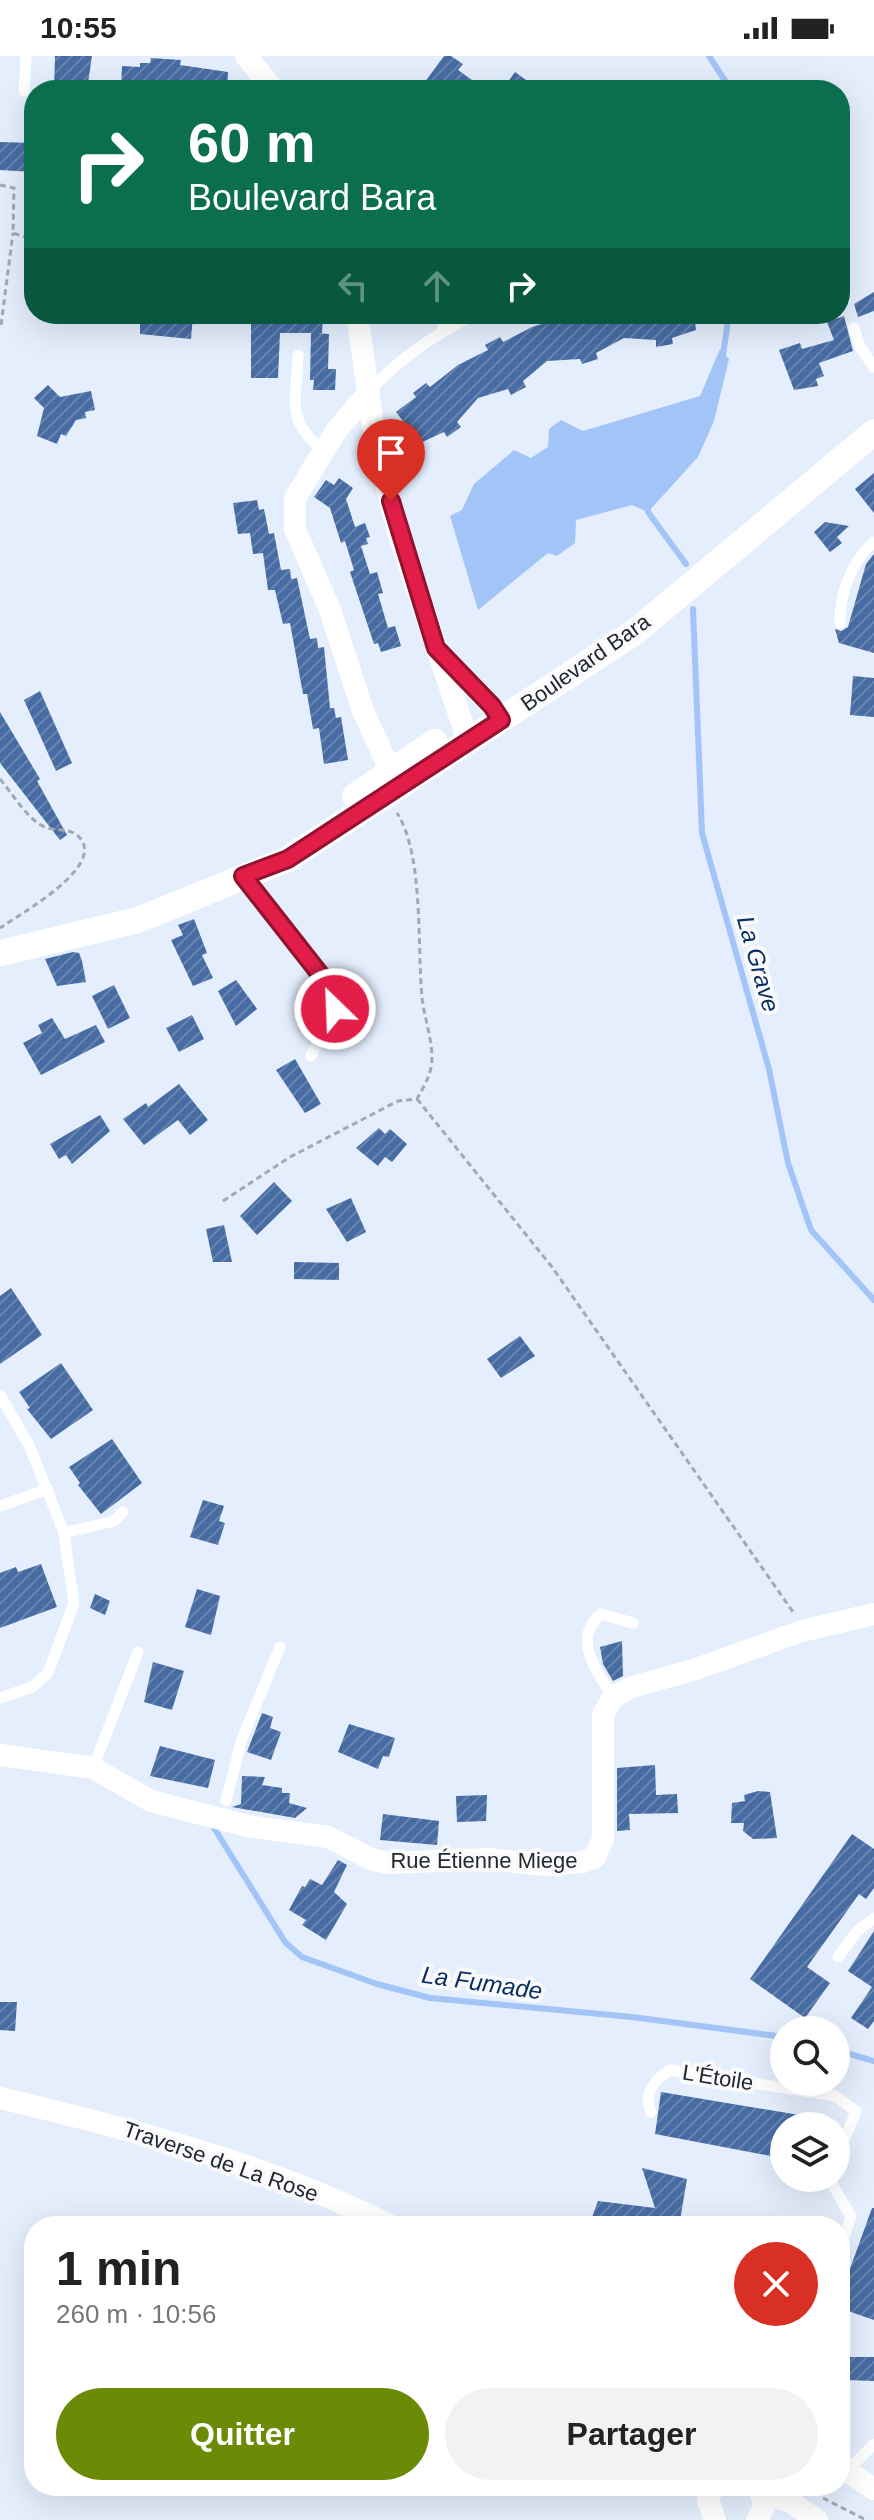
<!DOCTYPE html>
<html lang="fr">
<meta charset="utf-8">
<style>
body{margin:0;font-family:Helvetica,sans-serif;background:#f2f2f2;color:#222;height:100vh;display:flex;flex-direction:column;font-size:30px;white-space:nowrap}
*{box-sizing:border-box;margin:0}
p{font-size:26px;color:#767676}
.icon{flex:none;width:44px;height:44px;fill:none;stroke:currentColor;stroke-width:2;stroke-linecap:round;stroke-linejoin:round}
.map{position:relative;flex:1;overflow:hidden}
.drawer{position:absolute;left:24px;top:2160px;width:826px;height:280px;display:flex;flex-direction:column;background:#fff;border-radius:32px;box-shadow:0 8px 32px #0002}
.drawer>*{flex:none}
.top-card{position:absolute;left:24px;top:24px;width:826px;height:244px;border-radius:32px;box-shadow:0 8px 32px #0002;background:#0b6e4f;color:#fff;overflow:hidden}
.tools{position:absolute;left:770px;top:1960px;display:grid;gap:16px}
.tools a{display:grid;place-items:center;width:80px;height:80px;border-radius:50%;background:#fff;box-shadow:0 8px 32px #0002;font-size:40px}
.pin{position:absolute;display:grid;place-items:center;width:68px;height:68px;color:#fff;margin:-82px -34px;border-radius:50% 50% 50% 0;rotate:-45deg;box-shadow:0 0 8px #0007}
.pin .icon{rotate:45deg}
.me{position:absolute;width:88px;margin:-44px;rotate:336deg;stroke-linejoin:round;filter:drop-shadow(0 0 6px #0008)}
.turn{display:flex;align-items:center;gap:28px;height:168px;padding:0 32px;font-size:36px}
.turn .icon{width:104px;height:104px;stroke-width:2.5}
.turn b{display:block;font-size:56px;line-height:68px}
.lanes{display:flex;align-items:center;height:76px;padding:0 32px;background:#0003;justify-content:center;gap:40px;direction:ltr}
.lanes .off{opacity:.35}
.round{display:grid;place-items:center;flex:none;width:84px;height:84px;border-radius:42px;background:#f2f2f2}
.summary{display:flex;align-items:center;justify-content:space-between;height:136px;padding:0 32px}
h1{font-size:48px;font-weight:700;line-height:60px}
.primary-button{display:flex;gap:16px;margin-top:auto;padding:16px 32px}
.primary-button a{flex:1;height:92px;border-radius:48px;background:#6b8a05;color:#fff;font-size:32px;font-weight:700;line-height:92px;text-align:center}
.primary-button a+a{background:#f2f2f2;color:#222}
.status{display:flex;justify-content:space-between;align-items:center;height:56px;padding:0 40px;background:#fff;direction:ltr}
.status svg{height:22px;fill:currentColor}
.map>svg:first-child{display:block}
.water{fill:#a3c4f6}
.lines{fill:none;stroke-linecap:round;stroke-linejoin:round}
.stream{stroke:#a3c4f6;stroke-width:6}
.building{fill:url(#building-hatch)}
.path{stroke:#a1a9b6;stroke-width:3;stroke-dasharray:6 4;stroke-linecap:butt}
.service{stroke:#fff;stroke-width:11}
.minor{stroke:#fff;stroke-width:22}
.tertiary{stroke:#fff;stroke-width:26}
.route-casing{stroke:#92132f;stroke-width:20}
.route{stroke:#e11d48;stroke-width:14}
.labels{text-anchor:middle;stroke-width:8;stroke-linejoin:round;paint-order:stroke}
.street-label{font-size:22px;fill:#222831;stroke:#fafafa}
.water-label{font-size:24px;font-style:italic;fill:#082e63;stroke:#fafafa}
</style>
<div class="status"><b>10:55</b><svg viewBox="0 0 49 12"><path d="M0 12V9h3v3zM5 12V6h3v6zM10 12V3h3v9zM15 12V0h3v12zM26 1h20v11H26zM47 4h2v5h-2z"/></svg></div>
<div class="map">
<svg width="874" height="2464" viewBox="0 0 874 2464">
<defs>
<pattern id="building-hatch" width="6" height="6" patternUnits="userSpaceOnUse" patternTransform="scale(2)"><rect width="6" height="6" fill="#476ca4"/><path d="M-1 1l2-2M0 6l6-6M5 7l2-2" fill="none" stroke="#6a85ad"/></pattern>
</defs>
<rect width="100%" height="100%" fill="#e4eefd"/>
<path class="water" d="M720 293 729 303 714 365 698 401 648 456 632 449 576 464 575 487 557 500 548 497 478 554 450 460 462 454 474 428 514 394 531 402 548 391 549 373 561 364 583 375 700 340Z"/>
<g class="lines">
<path class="stream" d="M709 0 731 34
M722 306 729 258
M648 449V456L686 508
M693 553 702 777 769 1013 788 1107 811 1174 874 1244
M211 1767 285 1886 302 1901 377 1928 430 1942 632 1961 784 1981
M836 1994 874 2005"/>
</g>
<path class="building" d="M55 0H92L87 34H54Z
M444 0H451L463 8 458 14 486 34H419Z
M151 2 181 4 180 9 228 16 227 34H121L122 10 140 11V7H150Z
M515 16 540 34H502Z
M0 86 34 87V116L0 114Z
M874 236V255L858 261 854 248Z
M152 258 193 260 191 283 140 278V263L151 264Z
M251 258H323L322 277H316L329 278 328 313H336L335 334H313L314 324H310L311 277H280L278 322H251Z
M575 258H694L696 274 672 282 673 288 656 291V284L624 282 596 297 598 303 582 308 580 303 547 305 523 325 526 331 511 339 508 333 478 342 457 366 461 371 447 381 444 376 420 387 396 356 416 341 413 337 426 327 430 331 458 309 488 294 485 289 500 281 503 286 532 271Z
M844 260 853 295 819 307 824 320 816 323 818 330 794 334 779 294 800 287 802 293 834 284 827 266Z
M48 329 60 341 91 335 95 354 85 356 86 362 76 364 66 380 61 378 57 388 37 380 44 352 34 342Z
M874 417V457L855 433Z
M339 422 353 432 346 443 355 471 365 467 370 481 366 482 368 488 361 490 370 518 377 516 383 537 378 538 388 572 395 570 401 590 381 596 378 587 374 588 350 516 354 514 345 485 341 487 330 452 314 441 326 424 334 429Z
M257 444 259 454 264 453 269 478 274 477 281 514 290 513 291 523 297 522 310 583 317 582 318 592 324 591 330 652H334L336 662 341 661 348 704 324 708 319 672 313 673 307 638H303L290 567 283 568 275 534H268L263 497 253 498 250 477 238 478 233 447Z
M825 466 849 470 837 481 842 487 830 496 814 476Z
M874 498V597L839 587 835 573 841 575 848 571 866 508Z
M853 620 874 622V661L850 659Z
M40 635 72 707 56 715 24 644Z
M0 656 40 723 37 725 67 779 60 784 0 707Z
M194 863 207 897 202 899 213 922 193 930 171 884 183 879 178 869Z
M73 896 79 897 82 905 86 926 57 930 45 903Z
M236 924 257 953 236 970 218 935Z
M114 929 130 962 108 973 92 940Z
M192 959 204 983 179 996 166 972Z
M52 962 65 983 96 969 105 986 41 1019 23 987 42 977 38 969Z
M295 1003 321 1048 305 1057 276 1014Z
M179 1028 208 1064 190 1079 178 1064 144 1089 123 1063 146 1047 148 1051Z
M100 1059 110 1075 72 1108 66 1099 59 1103 50 1088Z
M379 1072 385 1078 390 1073 407 1088 392 1106 385 1101 378 1110 356 1092Z
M274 1126 292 1145 257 1179 240 1160Z
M351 1142 366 1176 347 1186 326 1153Z
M224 1169 232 1206H213L206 1173Z
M294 1206 339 1207V1224L294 1223Z
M11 1232 42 1279 0 1308V1240Z
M520 1280 535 1300 501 1322 487 1303Z
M61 1307 93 1354 51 1383 27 1353 30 1352 19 1336Z
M112 1383 142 1427 101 1458 78 1429 80 1427 69 1411Z
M203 1444 224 1450 219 1465 225 1467 218 1489 190 1481Z
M41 1508 57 1551 0 1572V1517L16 1511 18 1516Z
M197 1533 220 1540 211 1579 185 1571Z
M95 1538 110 1545 105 1559 90 1552Z
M622 1585 623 1620 613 1625 603 1608 600 1591Z
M153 1606 184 1615 172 1654 144 1646Z
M262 1657 273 1661 270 1672 281 1676 271 1704 247 1696Z
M349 1668 395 1682 389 1701 383 1700 378 1713 338 1696Z
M160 1690 215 1704 208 1732 150 1720Z
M655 1709 656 1739 677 1738 678 1757 629 1758 630 1774 617 1775V1712Z
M242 1720 265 1721 262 1729 282 1732V1737H290L289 1747 307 1752 295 1762 232 1751 241 1748Z
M758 1735 770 1736 777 1782 753 1783 743 1775 744 1767H731L732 1747 745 1745 744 1739Z
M487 1739 486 1765 457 1766 456 1740Z
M383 1758 439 1765 437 1789 380 1784Z
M852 1778 874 1793V1832L866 1843 859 1838 807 1911 830 1927 805 1962 750 1923Z
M338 1804 347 1809 334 1836 347 1848 326 1884 302 1869 306 1864 289 1854 302 1830 305 1831 310 1823 322 1829Z
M874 1875V1965L868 1973 851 1962 872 1931 848 1915Z
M0 1946H17L15 1975 0 1974Z
M661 2036 817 2062 816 2070H784V2094L772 2092 771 2100 655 2078Z
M642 2112 687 2123 679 2170H629L591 2164 598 2145 655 2152Z
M872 2152H874V2264L848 2255 849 2236 842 2235Z
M847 2301H874V2325L846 2324Z"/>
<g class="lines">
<path class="path" d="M0 129 14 132 13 177 34 184
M1 269 13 177
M0 723C12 737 29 766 47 772 58 775 67 772 77 779 111 808 20 858 0 872
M417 1043 552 1211 793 1556
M223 1145 290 1101 398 1045 417 1043C424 1030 432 1018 432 1002 432 982 424 961 422 941 417 890 424 799 397 757
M823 2442 866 2464"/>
<path class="service" d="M24 35 26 0
M440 258 444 274
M854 272 860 291 874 311
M298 299C297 346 284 363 324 395
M370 335C399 302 436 278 475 258
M840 567C839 538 852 505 874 486
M243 821 334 936 335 953 311 1000
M0 1339 29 1389 64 1477 114 1465 123 1456
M0 1450 48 1433
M613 1641C597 1615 571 1583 601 1558L633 1567
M0 1642 32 1631 48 1617 74 1547 64 1477
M93 1712 138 1596
M226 1745 242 1683 280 1591
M838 1901 857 1875 874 1862
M651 2056C642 2037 655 2024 670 2014L835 2040 856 2055 836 2104
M829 2122 851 2161 840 2193
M847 2415 874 2388"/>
<path class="minor" d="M246 0 274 34
M357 258 375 384 398 476 468 685
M369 336 336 375 295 442V473L330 554 363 655 398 731
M439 596 492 650 501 664
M0 1699 93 1712 151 1745 248 1770 328 1781 371 1803 388 1807 488 1803 546 1809 583 1806 595 1801 603 1783V1659L613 1641 632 1631 696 1613 802 1575 874 1558
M0 2042C134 2074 267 2108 391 2170
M840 2406 847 2415 874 2433
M713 2430 708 2444 715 2464
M763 2436 792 2447 817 2464
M757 2464 764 2450 759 2430"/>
<path class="tertiary" d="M355 740 435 686
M0 897 138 864 288 803 635 576 874 376"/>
</g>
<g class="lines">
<g class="route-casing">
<path id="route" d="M335 953 334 936 243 820 288 803 501 664 492 650 436 592 391 445"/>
</g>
<use href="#route" class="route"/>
</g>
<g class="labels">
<g class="street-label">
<text transform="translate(585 606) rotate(-35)" y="8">Boulevard Bara</text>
<text x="484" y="1812">Rue Étienne Miege</text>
<text transform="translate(718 2021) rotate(9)" y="8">L'Étoile</text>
<text transform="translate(221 2105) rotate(19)" y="8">Traverse de La Rose</text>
</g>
<g class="water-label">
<text transform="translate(758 908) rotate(74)" y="8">La Grave</text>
<text transform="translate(482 1927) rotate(8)" y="8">La Fumade</text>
</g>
</g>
</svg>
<div class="tools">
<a><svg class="icon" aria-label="search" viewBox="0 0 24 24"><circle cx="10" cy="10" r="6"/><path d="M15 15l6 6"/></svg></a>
<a><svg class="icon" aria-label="layers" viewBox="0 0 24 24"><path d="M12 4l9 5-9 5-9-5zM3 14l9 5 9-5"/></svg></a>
</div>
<div class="pin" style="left:391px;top:445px;background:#d93025"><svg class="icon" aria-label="arrive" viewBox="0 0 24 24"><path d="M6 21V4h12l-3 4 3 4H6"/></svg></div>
<svg class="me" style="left:335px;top:953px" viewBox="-20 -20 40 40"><circle r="17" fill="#e11d48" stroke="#fff" stroke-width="3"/><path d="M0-11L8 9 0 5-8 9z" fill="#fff"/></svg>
<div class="top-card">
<div class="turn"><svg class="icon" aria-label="right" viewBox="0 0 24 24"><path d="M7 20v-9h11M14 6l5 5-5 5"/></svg><div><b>60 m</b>Boulevard Bara</div></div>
<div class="lanes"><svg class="icon off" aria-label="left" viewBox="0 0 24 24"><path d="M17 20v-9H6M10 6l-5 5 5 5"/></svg><svg class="icon off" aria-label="ahead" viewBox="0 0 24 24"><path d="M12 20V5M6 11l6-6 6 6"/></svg><svg class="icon" aria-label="right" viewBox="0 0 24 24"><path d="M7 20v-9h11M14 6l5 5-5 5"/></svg></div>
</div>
<section class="drawer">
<div class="summary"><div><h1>1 min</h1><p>260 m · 10:56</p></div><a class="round" style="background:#d93025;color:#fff"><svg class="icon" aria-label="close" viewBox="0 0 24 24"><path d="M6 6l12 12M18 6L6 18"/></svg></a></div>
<div class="primary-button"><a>Quitter</a><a>Partager</a></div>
</section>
</div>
